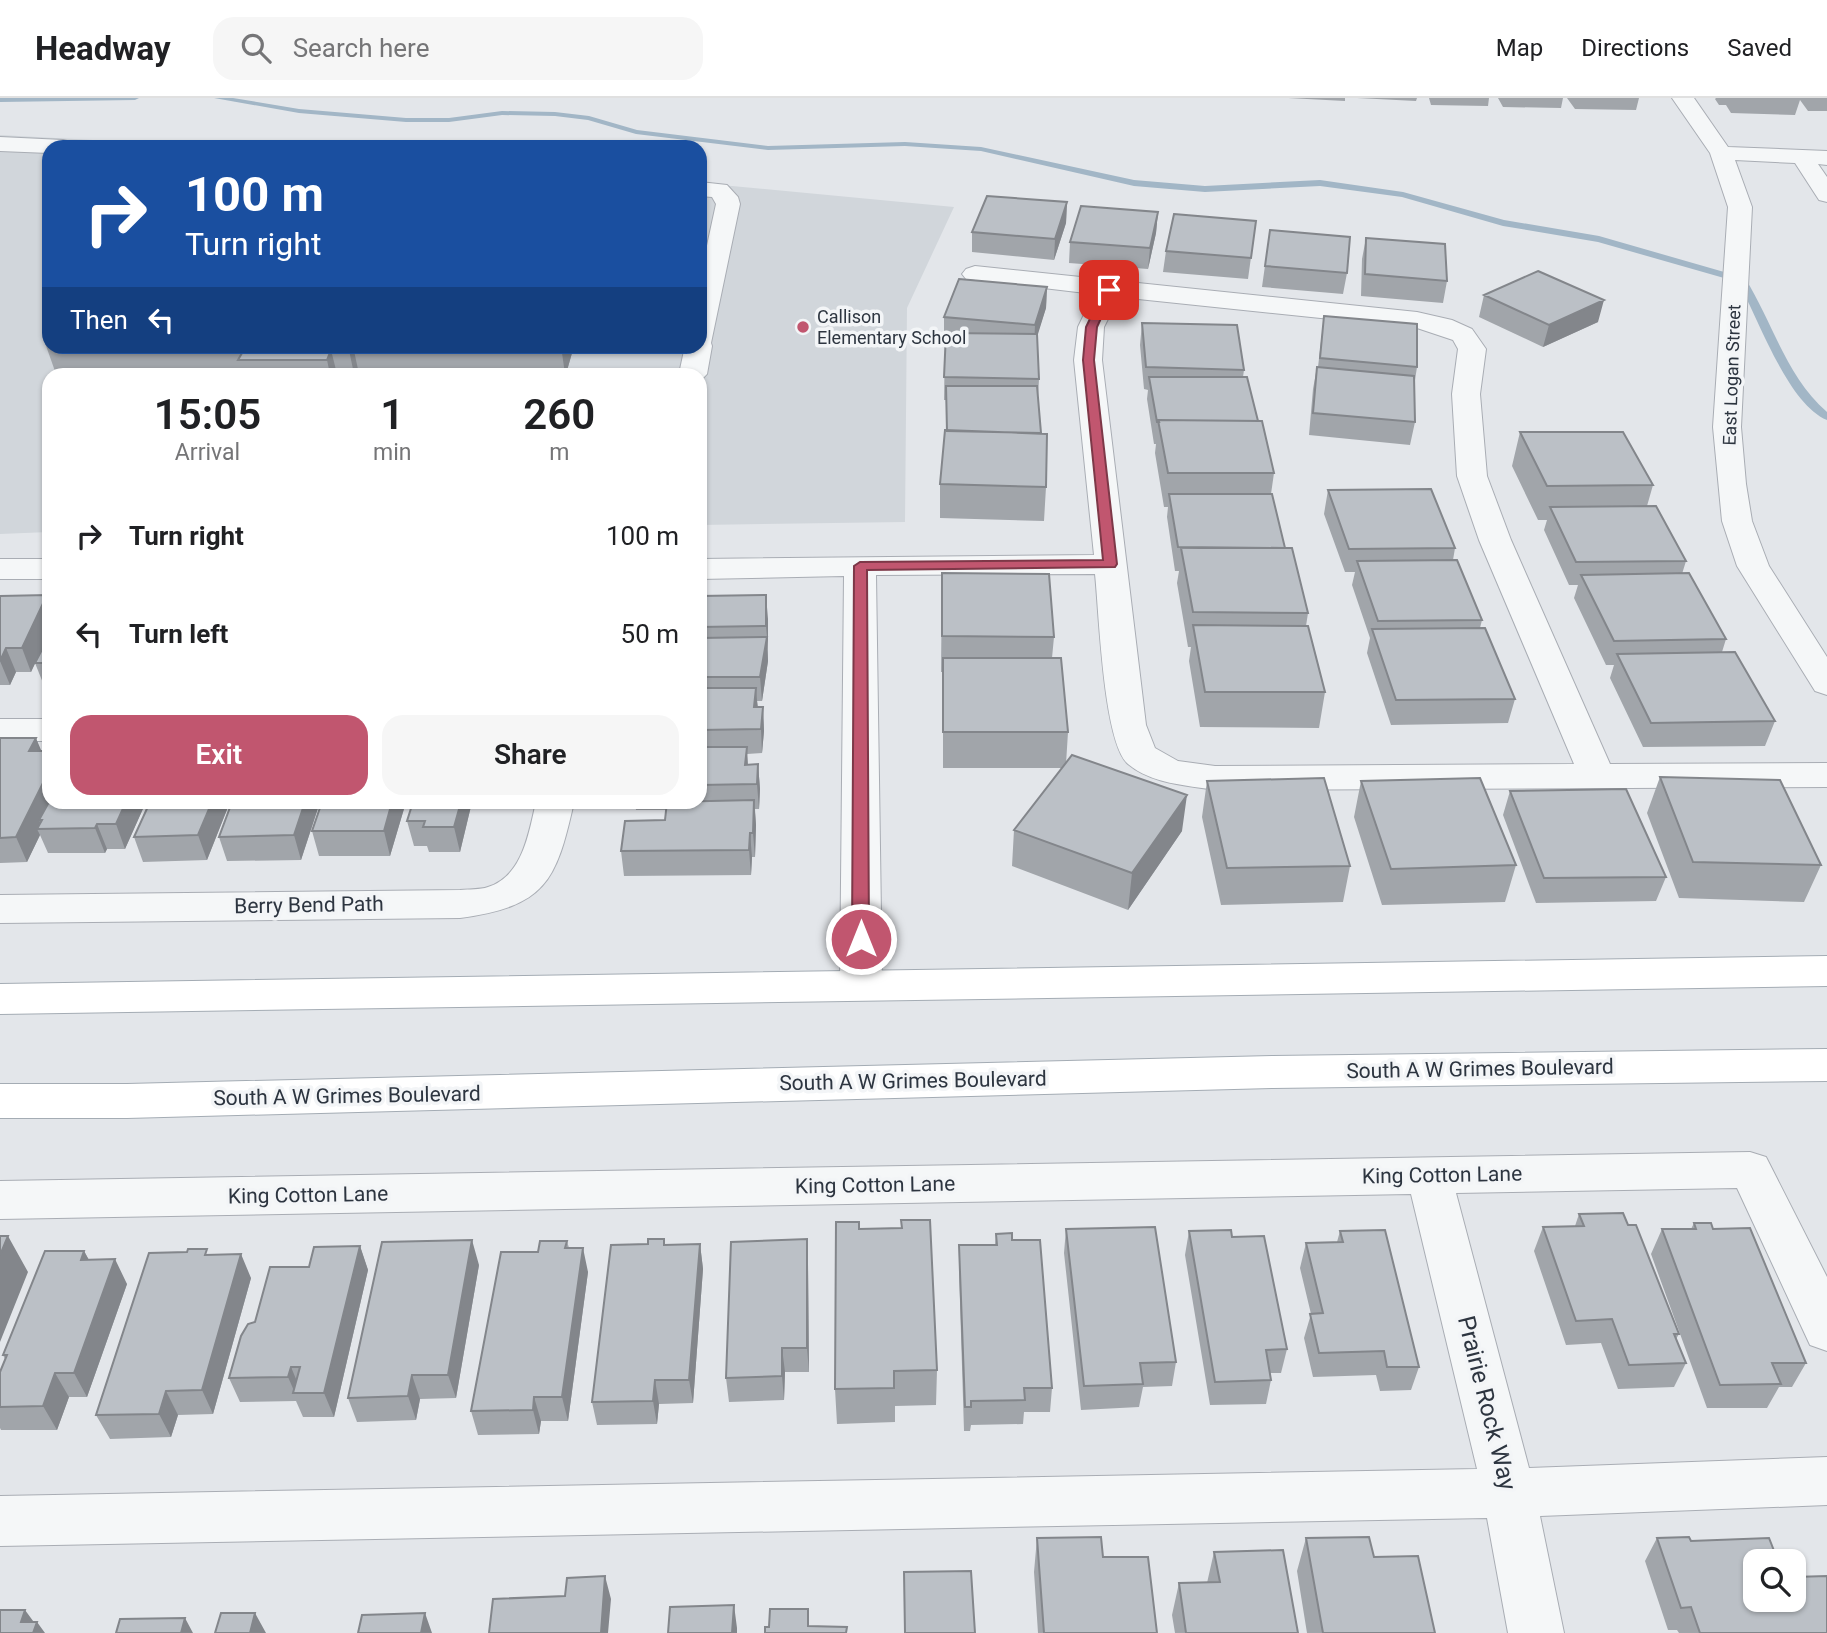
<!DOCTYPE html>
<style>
body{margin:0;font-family:Roboto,sans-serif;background:#f6f6f6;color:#202124;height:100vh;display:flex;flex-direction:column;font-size:26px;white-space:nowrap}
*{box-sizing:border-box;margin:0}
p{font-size:23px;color:#757577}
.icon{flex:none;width:38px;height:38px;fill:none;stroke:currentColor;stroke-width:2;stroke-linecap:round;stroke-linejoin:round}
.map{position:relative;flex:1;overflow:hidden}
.sheet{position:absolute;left:42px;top:270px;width:665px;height:441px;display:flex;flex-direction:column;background:#fff;border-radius:21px;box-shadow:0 2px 5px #0004}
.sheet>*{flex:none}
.hud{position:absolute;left:42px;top:42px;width:665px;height:214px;border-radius:21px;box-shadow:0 2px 5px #0004;background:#1a4fa0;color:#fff;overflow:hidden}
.fabs{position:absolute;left:1743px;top:1451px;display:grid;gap:14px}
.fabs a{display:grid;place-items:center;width:63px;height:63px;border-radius:14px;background:#fff;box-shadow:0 2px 5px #0004;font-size:35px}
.pin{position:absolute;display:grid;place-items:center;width:60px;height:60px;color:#fff;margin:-30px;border-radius:14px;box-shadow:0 4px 10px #0006}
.me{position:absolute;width:77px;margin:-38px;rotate:0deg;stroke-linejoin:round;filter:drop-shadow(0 0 5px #0008)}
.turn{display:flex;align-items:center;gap:24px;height:147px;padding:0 28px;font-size:32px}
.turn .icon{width:91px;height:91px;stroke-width:2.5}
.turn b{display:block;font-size:49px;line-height:60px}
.then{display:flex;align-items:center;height:66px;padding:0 28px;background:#0003;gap:14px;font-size:26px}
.eta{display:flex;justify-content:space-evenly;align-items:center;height:119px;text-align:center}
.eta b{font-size:42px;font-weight:600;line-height:49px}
.cta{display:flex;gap:14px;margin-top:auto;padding:14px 28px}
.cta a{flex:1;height:80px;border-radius:21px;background:#c1566f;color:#fff;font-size:28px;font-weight:600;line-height:80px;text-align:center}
.cta a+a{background:#f6f6f6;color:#202124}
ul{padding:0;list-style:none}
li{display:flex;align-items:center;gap:21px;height:98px;padding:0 28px}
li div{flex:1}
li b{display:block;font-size:26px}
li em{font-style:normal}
header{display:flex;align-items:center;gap:42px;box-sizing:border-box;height:98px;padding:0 35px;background:#fff;border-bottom:2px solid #e0e0e0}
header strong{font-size:33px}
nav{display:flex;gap:38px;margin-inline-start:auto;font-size:24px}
.search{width:490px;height:63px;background:#f6f6f6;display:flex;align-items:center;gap:18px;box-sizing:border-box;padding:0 24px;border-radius:21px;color:#757577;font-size:26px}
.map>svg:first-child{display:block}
.built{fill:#d1d6db}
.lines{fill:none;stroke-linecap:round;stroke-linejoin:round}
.stream{fill:#a2b6c6;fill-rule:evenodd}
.minor-casing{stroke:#a9adb4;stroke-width:2}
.major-casing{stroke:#a4acb4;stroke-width:2}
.minor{fill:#f5f7f8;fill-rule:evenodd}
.major{fill:#fff;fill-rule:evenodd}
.wall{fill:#a1a5aa}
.shaded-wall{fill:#83868b}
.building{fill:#bbc0c6;stroke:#83868b;stroke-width:2}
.route{fill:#c1566f;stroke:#7d3848;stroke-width:2}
.poi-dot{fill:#c1566f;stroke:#f3f5f7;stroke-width:2.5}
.labels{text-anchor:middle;stroke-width:7;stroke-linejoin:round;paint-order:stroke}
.far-poi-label{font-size:18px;fill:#2d3540;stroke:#f3f5f7;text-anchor:start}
.far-street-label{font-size:18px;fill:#2d3540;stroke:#f3f5f7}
.street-label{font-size:21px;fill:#2d3540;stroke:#f3f5f7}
.near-street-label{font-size:24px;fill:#2d3540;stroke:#f3f5f7}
</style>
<header>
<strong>Headway</strong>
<div class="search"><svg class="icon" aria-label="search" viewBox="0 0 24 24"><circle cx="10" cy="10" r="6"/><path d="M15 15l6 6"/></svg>Search here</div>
<nav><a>Map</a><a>Directions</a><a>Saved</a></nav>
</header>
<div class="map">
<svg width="1827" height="1535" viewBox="0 0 1827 1535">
<rect width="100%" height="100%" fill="#e3e6ea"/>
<path class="built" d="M0 37 223 49H49V248H700V85L954 109 907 210 905 424 700 427V276H49V434L0 436Z"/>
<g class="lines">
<path class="stream" d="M0 0H139L135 2 0 4Z
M214 0H233L299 11 406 20H449L502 13 555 14 589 18 637 32 768 48 905 44 981 49 1134 82 1205 88 1320 82 1403 94 1504 122 1599 138 1745 180C1773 225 1786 278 1827 314V322C1787 305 1759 221 1738 184L1598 144 1503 128 1402 99 1320 88 1205 94 1134 88 981 53 905 48 768 52 636 36 588 22 555 18 502 17 449 24H406L299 15Z"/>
<g class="minor-casing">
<path id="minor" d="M1672 0H1694L1728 49 1827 53V67L1818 66 1827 79V104L1819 102 1795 65 1735 62 1752 109 1741 329 1746 386 1752 423 1769 468 1827 559V597L1815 593 1737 468 1722 423 1713 329 1728 109 1710 55Z
M0 39 63 42 71 44 74 49H49V55L0 53Z
M700 84 727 87 738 99 740 106 711 245 712 248 707 276 700 283V276H679L685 248H700V180L716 106 712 99 700 98Z
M975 168 1417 214 1452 222 1472 231 1486 251 1480 296 1487 378 1511 442 1610 666 1827 665V689L1215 692C1186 687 1152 686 1128 666 1103 644 1099 512 1095 476L876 477 882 886 876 897 861 901 846 897 840 886 844 478 700 481V461L1094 457 1074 262 1078 229 1094 196 966 181 962 176 966 171ZM1119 199 1417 230 1453 242 1458 251 1452 296 1457 378 1479 442 1574 666 1215 668 1178 663 1155 650 1146 627 1102 262 1104 229Z
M0 461H49V481H0Z
M0 621H49V643H0Z
M536 704H574C556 785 545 808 460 820L0 825V797L460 792C469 791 480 792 488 789 523 778 529 734 536 704Z
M1750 1054 1766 1059 1827 1179V1253L1810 1247 1737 1090 1456 1095 1529 1370 1827 1359V1407L1540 1418 1564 1535H1508L1487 1420 0 1448V1398L1477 1371 1411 1096 0 1121V1083Z"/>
</g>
<g class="major-casing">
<path id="major" d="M1827 858V888L0 916V886Z
M1827 951V983L1273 990 127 1020H0V986H127L1273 958Z"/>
</g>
<use href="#minor" class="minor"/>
<use href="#major" class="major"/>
</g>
<path class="wall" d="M1288 0H1345V3Z
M1357 0H1417L1416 3Z
M1429 0H1489L1488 8 1431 7Z
M1498 0H1563L1561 10 1503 9Z
M1567 0H1639L1636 12 1575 11Z
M1716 0H1827V13H1808L1800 2 1795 17 1731 15 1726 7H1719L1715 1Z
M1067 104 1066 125 1054 162 972 154V134Z
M1158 114 1156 135 1148 171 1069 165 1070 144Z
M1256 123 1248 181 1163 174 1166 153Z
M1270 132 1347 175 1343 196 1262 189Z
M1366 140 1447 183 1443 205 1361 198 1362 161Z
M1047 189 1046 210 1037 237 1039 281 1038 299 1046 389 1044 423 940 420V386L946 333V302H944L945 241 944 240V219Z
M1484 197 1598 224 1543 249 1479 219Z
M1324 218 1417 269 1415 282V324L1410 347 1309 337 1313 291 1317 269H1318Z
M1142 225 1244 272 1243 279 1274 375 1271 396 1284 450 1308 515 1306 528 1325 594 1319 630 1200 629 1189 563 1191 549H1188L1177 485 1179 473H1175L1167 419 1168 409H1164L1155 355 1156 346H1154L1147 301 1148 292 1144 291 1140 247Z
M49 239V248H574L566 276H56L45 245Z
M1520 334 1653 387 1647 408 1686 463 1682 476 1726 541 1722 554 1775 623 1765 648 1643 649 1610 580 1614 567H1606L1574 500 1578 487H1569L1544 432 1547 422H1538L1512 368Z
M1328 392 1455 450 1453 462 1482 522 1480 530 1515 601 1508 625 1391 627 1367 555 1370 540 1352 487 1355 474H1345L1324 416Z
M942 475 1054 539 1052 560 1068 634 1066 666 1182 733 1128 812 1012 768 1014 732 1062 670H943V574H941Z
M766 497 768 563 762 603H757L758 609H763L764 633 762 655 747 656 748 666H758L760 691 759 711H755L756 727 755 759H752L751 777 624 778 621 753 665 722 666 712H636L635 704H700V498Z
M0 498 49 502V536L31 574H16L10 587H0Z
M49 538V589L45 590 35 565Z
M0 640 49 704H146L125 751H107L105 755H48L40 737 27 764 0 765Z
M1660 679 1821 767 1804 804 1679 800 1647 715Z
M1207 683 1350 768 1343 804 1221 807 1202 719Z
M1361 683 1516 767 1505 804 1382 807 1354 719Z
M1510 693 1666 779 1656 803 1536 805 1503 717Z
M150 704H230L207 762 143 764 134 739Z
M320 704 301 762 227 763 219 739Z
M322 704H406L390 758H319L312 733Z
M472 704 460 754H429L427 748H414L407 723Z
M1579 1116 1628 1127 1679 1236 1676 1241 1686 1265 1674 1289 1618 1291 1601 1245 1566 1247 1534 1153 1543 1129 1575 1128Z
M1694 1125 1713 1131 1806 1265 1792 1289H1779L1767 1310H1707L1651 1156 1662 1131H1691Z
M859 1131 937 1272 936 1307 895 1308V1324L837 1326 835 1291Z
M1066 1131 1176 1264 1172 1288 1143 1289 1139 1309 1081 1312 1064 1155Z
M1189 1133 1232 1139 1287 1251 1281 1275H1270L1271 1282 1266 1306 1210 1307 1185 1157Z
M1340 1133 1419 1269 1411 1292 1380 1293 1376 1277 1313 1279 1304 1240 1311 1216 1300 1170 1306 1145 1337 1144Z
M996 1136 1012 1142 1052 1290 1050 1314H1024L1023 1326 971 1327 970 1333H964L959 1172V1147H995Z
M664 1141 665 1147 700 1146 703 1171 693 1305 659 1306 657 1326 597 1327 592 1304 648 1146Z
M567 1143 569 1150 588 1174 568 1323H541L539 1336 478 1337 471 1313 538 1154Z
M360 1148 368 1172 334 1319H303L296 1303 240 1304 229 1280 255 1224 309 1169Z
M84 1153 89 1162 127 1186 87 1299H69L57 1332H1L0 1330V1274L5 1261 3 1257Z
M209 1157 251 1180 213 1316 178 1317 171 1339 110 1341 96 1317Z
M808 1166 809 1274H785L784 1302 729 1304 726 1280Z
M479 1167 456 1300 420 1301 416 1322 357 1324 348 1300Z
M1037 1440 1103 1459 1157 1535H1038L1034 1474Z
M1306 1440 1435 1535H1307L1297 1473Z
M1657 1440 1691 1443 1755 1502 1827 1535H1679L1677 1532H1668L1645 1463Z
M1214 1454 1298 1535H1175L1172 1517 1179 1485H1207Z"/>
<path class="shaded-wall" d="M1067 104 1066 125 1054 162 1055 141Z
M1158 114 1156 135 1148 171 1150 150Z
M1047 189 1046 210 1034 249 1035 227Z
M1604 202 1598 224 1543 249 1549 227Z
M351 248H353L359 276H354L349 252Z
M561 248H574L566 276H565Z
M331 252 337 276H330L327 262Z
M47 497 49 502V536L31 574 22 550Z
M766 497 768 521V552L766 528Z
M767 539 768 563 762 603 760 579Z
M6 550 16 574 10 587 0 563Z
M756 590 758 614 756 633 754 609Z
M763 609 764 633 762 655 761 631Z
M36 640 46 664 29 653Z
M747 649 748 673 745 667Z
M758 666 760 691 759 711 757 686Z
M49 673V704L42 722H39L43 730 37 731 40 737 27 764 16 739Z
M1187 697 1182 733 1128 812 1132 775Z
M754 702 756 727 755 759 753 735Z
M126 704H146L125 751 116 726Z
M212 704H230L207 762 198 737Z
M305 704H320L301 762 294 737Z
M392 704H406L390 758 384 733Z
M461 704H472L460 754 454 729Z
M97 726 107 751 105 755 95 730Z
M750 735 752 759 751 777 749 752Z
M8 1138 28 1174 0 1244V1157Z
M807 1141 808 1166 809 1274 807 1250Z
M472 1142 479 1167 456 1300 448 1277Z
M700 1146 703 1171 693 1305 689 1282Z
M360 1148 368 1172 334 1319 324 1295Z
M583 1150 588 1174 568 1323 562 1299Z
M84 1153 97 1177 81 1162Z
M241 1156 251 1180 213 1316 202 1292Z
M115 1161 127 1186 87 1299 74 1275Z
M782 1250 785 1274 784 1302 782 1278Z
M291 1269 301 1293 295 1295 288 1279Z
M55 1275 69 1299 57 1332 43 1308Z
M412 1277 420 1301 416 1322 408 1298Z
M655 1282 659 1306 657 1326 653 1303Z
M166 1293 178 1317 171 1339 159 1316Z
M534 1299 541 1323 539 1336 533 1312Z
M605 1478 611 1501 608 1535H601Z
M734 1507 737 1530V1535H732Z
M25 1512 36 1527 37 1524 45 1535H29L21 1524Z
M255 1515 266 1535H250Z
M425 1515 432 1535H421Z
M185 1520 193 1535H181Z"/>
<path class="building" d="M987 98 1067 104 1055 141 972 134Z
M1081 108 1158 114 1150 150 1070 144Z
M1174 116 1256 123 1251 160 1166 153Z
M1270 132 1350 139 1347 175 1265 168Z
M1366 140 1445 146 1447 183 1365 176Z
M1538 173 1604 202 1549 227 1484 197Z
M959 181 1047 189 1035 227 944 219Z
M1324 218 1417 226V269L1320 260Z
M1142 225 1237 227 1244 272 1146 269Z
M946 235 1037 236 1039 281 944 279Z
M246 248H351L349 252H331L327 262H238Z
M1317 269 1414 278 1415 324 1313 315Z
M1149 279H1247L1258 323 1158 322 1159 324H1157Z
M946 288H1037L1041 335 947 333Z
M1158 322 1262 323 1274 375H1168Z
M945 332 1047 336 1046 389 940 386Z
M1520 334H1623L1653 387 1547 388Z
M1431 391 1455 450 1349 451 1328 392Z
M1169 396H1272L1285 450 1178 449Z
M1656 408 1686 463 1576 464 1550 409Z
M1181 450H1292L1308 515 1193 514Z
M1457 462 1482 522 1378 523 1357 463Z
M942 475 1049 476 1054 539 942 538Z
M1689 475 1726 541 1614 543 1581 477Z
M47 497 22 550H6L0 563V498Z
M766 497V528L700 529V498Z
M1193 527 1308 528 1325 594H1205Z
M1485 530 1515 601 1396 602 1372 531Z
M49 538V565H35Z
M767 539 760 579H700V540Z
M1735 554 1775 623 1651 625 1617 556Z
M943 560H1061L1068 634H943Z
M700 590H756L754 609H763L761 631 700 632Z
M0 640H36L29 653H49V673L16 739 0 740Z
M700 649H747L745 667 758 666 757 686 700 687Z
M1072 657 1187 697 1132 775 1014 732Z
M1660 679 1780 682 1821 767 1693 764Z
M1324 680 1350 768 1227 770 1207 683Z
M1480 680 1516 767 1391 771 1361 683Z
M1626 691 1666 779 1544 780 1510 693Z
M754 702 753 735H750L749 752 621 753 625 723 665 722 667 704Z
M49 704H126L116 726H97L95 730 37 731 42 722H39Z
M150 704H212L198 737 134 739Z
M232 704H305L294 737 219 739Z
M322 704H392L384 733H312Z
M413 704H461L454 729H423L425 723H407Z
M1623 1115 1628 1127H1636L1679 1236H1674L1686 1265 1629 1267 1612 1221 1576 1223 1543 1129 1584 1128 1579 1116Z
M901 1122H930L937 1272 894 1273V1290L835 1291 836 1124H859V1131L902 1130Z
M1694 1125H1711L1713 1131 1750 1130 1806 1265H1772L1781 1286 1720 1287 1662 1131H1696Z
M1155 1129 1176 1264 1140 1265 1143 1286 1084 1288 1066 1131Z
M1231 1132 1232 1139 1264 1138 1287 1251 1266 1252 1271 1282 1215 1284 1189 1133Z
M1385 1132 1419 1269H1387L1384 1253 1319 1255 1310 1216 1323 1215 1306 1145 1343 1144 1340 1133Z
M1012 1135V1142H1040L1052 1290H1024L1025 1302 971 1303V1309H965L959 1147H997L996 1136Z
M0 1138H8L0 1157Z
M648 1141H664V1147L700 1146 689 1282H655L653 1303 592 1304 611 1147 648 1146Z
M807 1141V1250H782V1278L726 1280 731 1144Z
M472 1142 448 1277H412L408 1298 348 1300 382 1144Z
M540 1143H567L565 1150H583L562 1299H534L533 1312 471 1313 501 1154H538Z
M360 1148 324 1295H293L300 1269H291L288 1279 229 1280 241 1238 248 1226 255 1224 270 1169H309L314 1149Z
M188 1151H207L205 1157 241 1156 202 1292 166 1293 159 1316 96 1317 149 1155 187 1154Z
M45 1153H84L81 1162 115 1161 74 1275H55L43 1308 0 1309V1274L7 1257H3Z
M1101 1439 1103 1459H1148L1157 1535H1044L1037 1440Z
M1369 1439 1374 1459 1418 1458 1435 1535H1323L1306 1440Z
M1689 1439 1691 1443 1769 1440 1778 1463H1755V1502H1794V1479L1827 1478V1535H1700L1691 1509 1681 1510 1657 1440Z
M1283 1452 1298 1535H1186L1179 1485 1220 1484 1214 1454Z
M971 1473 975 1535H905L904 1474Z
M605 1478 601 1535H489L493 1501 565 1498 567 1480Z
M734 1507 732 1535H668L670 1509Z
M770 1511H808V1528L847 1529 846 1535H765V1529H769Z
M0 1512H25L21 1524H37L33 1535H0Z
M221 1515H255L250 1535H215Z
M425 1515 421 1535H358L362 1517Z
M185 1520 181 1535H116L120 1521Z"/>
<path class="route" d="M1109 189 1114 192 1097 229 1094 262 1117 466 1115 469 867 472 869 841 867 846H855L852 841 854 468 860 464 1103 462 1083 262 1086 229 1104 192Z"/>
<circle class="poi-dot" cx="803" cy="229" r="7"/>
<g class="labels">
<g class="far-poi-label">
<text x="817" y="225">Callison<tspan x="817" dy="21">Elementary School</tspan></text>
</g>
<g class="far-street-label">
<text transform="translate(1732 277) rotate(-88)" y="6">East Logan Street</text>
</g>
<g class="street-label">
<text transform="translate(309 807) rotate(-1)" y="7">Berry Bend Path</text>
<text transform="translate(1480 971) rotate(-1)" y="7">South A W Grimes Boulevard</text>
<text transform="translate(913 983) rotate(-1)" y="7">South A W Grimes Boulevard</text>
<text transform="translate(347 998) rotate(-1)" y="7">South A W Grimes Boulevard</text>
<text transform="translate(1442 1077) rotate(-1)" y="7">King Cotton Lane</text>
<text transform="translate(875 1087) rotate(-1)" y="7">King Cotton Lane</text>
<text transform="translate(308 1097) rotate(-1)" y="7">King Cotton Lane</text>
</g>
<g class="near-street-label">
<text transform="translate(1487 1305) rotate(76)" y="8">Prairie Rock Way</text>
</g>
</g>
</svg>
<div class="fabs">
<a><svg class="icon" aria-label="search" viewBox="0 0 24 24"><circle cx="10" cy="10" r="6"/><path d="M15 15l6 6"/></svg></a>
</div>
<div class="pin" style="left:1109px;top:192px;background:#d93025"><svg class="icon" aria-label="arrive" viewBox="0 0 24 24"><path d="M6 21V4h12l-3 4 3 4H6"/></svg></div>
<svg class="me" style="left:861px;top:841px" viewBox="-20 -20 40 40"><circle r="17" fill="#c1566f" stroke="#fff" stroke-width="3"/><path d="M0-11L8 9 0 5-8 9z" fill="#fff"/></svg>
<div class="hud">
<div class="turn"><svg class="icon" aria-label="right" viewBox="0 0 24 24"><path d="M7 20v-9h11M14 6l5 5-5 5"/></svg><div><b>100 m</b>Turn right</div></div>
<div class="then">Then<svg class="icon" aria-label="left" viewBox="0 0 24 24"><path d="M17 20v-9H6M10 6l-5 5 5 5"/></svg></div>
</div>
<section class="sheet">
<div class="eta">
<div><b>15:05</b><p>Arrival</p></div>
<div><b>1</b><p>min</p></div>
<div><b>260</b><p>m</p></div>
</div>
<ul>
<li><svg class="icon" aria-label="right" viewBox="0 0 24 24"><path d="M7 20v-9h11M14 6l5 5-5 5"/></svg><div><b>Turn right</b></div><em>100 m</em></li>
<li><svg class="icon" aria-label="left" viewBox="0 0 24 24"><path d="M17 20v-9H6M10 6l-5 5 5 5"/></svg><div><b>Turn left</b></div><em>50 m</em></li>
</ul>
<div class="cta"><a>Exit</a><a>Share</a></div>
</section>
</div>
